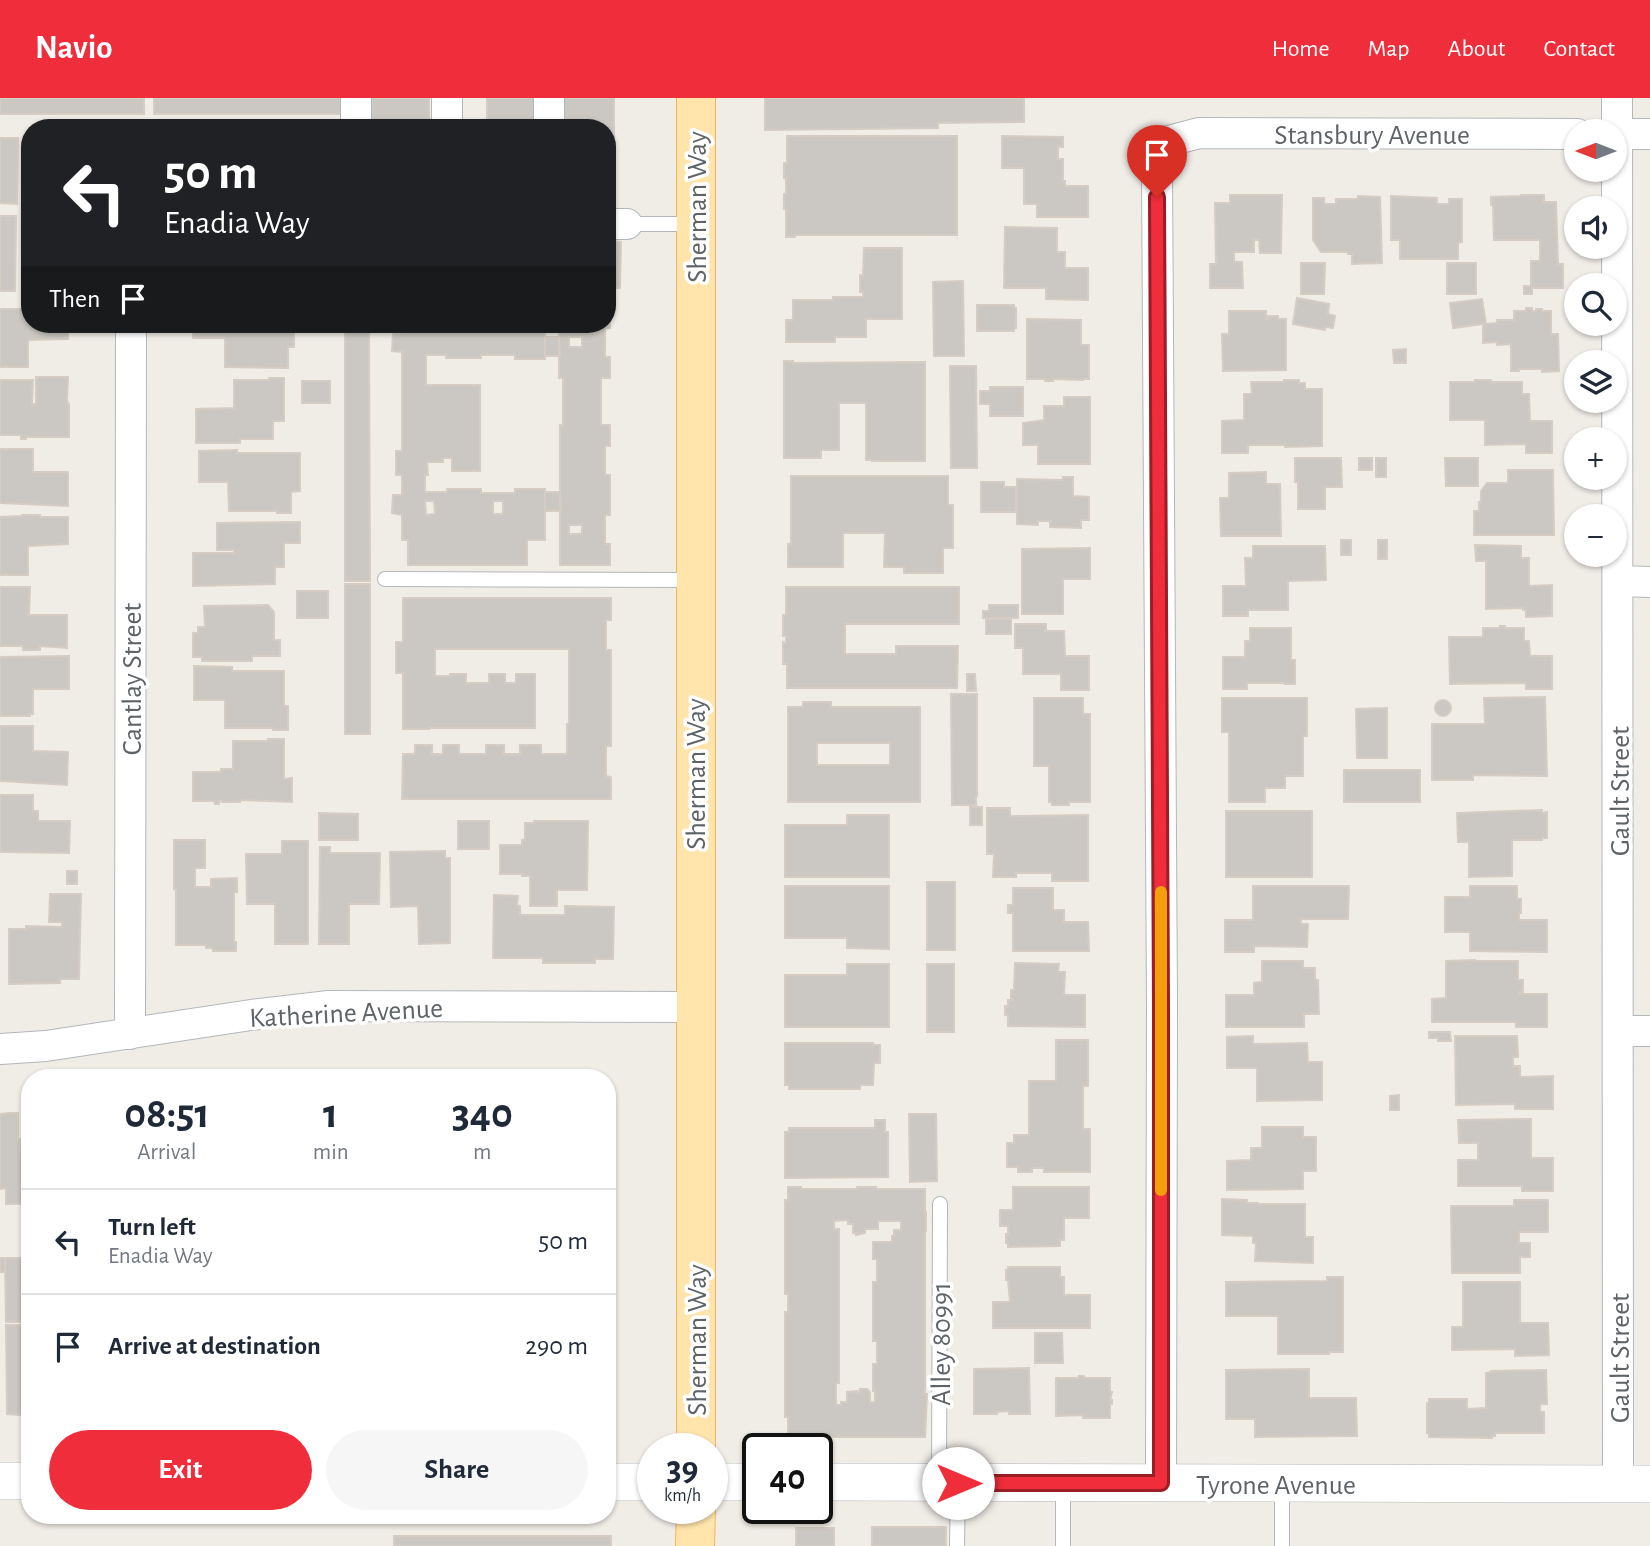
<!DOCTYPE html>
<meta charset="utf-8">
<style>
body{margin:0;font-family:"Alegreya Sans",sans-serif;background:#f6f6f7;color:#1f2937;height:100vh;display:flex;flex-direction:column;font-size:26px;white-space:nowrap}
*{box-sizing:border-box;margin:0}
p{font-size:23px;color:#747a83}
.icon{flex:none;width:38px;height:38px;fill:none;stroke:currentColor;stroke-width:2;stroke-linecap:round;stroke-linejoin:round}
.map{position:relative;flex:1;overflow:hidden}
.panel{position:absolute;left:21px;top:971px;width:595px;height:455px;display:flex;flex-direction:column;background:#fff;border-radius:28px;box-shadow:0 2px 5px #0004}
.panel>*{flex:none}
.banner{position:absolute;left:21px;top:21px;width:595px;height:214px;border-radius:28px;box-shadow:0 2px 5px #0004;background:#202124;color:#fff;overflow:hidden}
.needle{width:46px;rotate:270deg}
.fabs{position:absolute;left:1564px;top:21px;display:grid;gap:14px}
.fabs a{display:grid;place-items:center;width:63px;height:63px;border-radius:50%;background:#fff;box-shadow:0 2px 5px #0004;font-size:35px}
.speed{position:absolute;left:637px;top:1335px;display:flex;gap:14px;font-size:35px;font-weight:700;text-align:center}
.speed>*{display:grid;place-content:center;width:91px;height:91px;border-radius:50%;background:#fff;box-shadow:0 2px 5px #0004;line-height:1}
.speed small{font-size:18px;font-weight:400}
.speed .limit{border:4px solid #111;border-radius:10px;background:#fff;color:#111}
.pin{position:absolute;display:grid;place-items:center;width:60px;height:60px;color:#fff;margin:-72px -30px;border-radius:50% 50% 50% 0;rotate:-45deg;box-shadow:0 0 7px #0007}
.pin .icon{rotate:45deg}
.me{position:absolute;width:77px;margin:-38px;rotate:90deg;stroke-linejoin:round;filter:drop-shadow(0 0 5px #0008)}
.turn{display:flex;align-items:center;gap:24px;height:147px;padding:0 28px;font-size:32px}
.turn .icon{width:91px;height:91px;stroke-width:2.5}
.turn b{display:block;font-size:49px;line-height:60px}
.then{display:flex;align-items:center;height:66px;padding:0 28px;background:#0003;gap:14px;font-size:26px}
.eta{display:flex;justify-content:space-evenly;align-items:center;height:119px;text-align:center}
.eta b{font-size:42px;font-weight:700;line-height:49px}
.button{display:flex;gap:14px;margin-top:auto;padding:14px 28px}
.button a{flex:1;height:80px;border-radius:42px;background:#ef2d3b;color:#fff;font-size:28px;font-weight:700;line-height:80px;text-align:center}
.button a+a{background:#f6f6f7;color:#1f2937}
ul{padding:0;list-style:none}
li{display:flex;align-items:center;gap:21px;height:105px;padding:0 28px;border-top:2px solid #e0e1e3}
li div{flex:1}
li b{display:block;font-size:26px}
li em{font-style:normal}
header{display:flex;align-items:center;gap:42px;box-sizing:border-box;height:98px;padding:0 35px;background:#ef2d3b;color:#fff}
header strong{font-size:33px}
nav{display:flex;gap:38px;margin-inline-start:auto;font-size:24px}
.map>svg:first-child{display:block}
.building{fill:#cbc7c2;stroke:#d5cdc4;stroke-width:2;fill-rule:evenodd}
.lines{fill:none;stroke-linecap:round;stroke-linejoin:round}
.service-casing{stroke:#b3b7bb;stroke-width:16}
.minor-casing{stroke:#b3b7bb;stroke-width:32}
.tertiary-casing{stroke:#b3b7bb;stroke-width:38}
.primary-casing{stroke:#f6b259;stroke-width:40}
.service{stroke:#fff;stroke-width:14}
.minor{stroke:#fff;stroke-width:30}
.tertiary{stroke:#fff;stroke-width:37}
.primary{stroke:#ffe5ac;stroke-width:38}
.route-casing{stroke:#9b1d26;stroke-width:18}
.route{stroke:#ef2d3b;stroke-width:12}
.slow{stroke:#f59e0b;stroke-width:12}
.labels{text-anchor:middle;stroke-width:7;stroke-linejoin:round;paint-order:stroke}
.street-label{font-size:28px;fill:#5d6367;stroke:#fff}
</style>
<header>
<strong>Navio</strong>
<nav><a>Home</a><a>Map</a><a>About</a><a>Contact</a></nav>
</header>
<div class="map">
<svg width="1650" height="1448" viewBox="0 0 1650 1448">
<rect width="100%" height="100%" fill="#f0ece6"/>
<path class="building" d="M0 0H144V16H0Z
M154 0H342L343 16H154Z
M372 0H429V30H371Z
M487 0H537V30H487Z
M563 0H614V46H607V30H563Z
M765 0H1018L1024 1V24L938 25V30L765 32Z
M787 38H957V137H795V139H786V111H784V96H786V80H784V65H787Z
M1002 38 1063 39V49H1058V61H1063V83H1065V88H1088V119H1037V106H1024V70H1002Z
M0 40H18L17 106 0 105Z
M607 59H615V107H607Z
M1230 97H1282L1281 155H1260L1259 142H1254V154H1234V164H1242L1243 190H1210V166H1216L1215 105H1230Z
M1521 97H1544V104H1556L1558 166H1563V190H1532V196H1524V188H1531V163H1540V142H1494L1493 107H1491V99L1521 98Z
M1358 98 1380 99 1382 165 1352 166V156H1348V154H1321L1313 142V100H1324V106H1336V101H1358Z
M1391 98 1437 100V106H1449V101H1462V144L1458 145V161H1400V142H1391Z
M0 118H16L15 193H0Z
M1005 129 1057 130V154H1065V170H1088V202L1046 201V190H1004Z
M607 143 621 144 620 190H607Z
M864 150H902V221H866V239H835V244H786V222H793V202H833V199H863V194H860V177H863Z
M1301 165H1325L1324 196H1301Z
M1447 165H1476V196H1447Z
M963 183 964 258H934L933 184Z
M1297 200 1329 206 1328 216 1335 218 1333 230 1325 229V232L1293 226Z
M1482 201 1486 226 1497 225V222H1514V213H1526V210H1532V213H1536V211H1542V213H1551V236H1558L1559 273 1542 274V271H1519V273H1511V246L1497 247V244L1483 245V226L1453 230 1450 205Z
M977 207H1014V210H1016V230H1014V233H977Z
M22 208H30V226H68V241L28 242V269H0V211H22Z
M607 210H610V230H605V259H610V280H601V327H610V348H605V377H610V417H605V446H610V467H560V327H563V280H559V226H607ZM569 239H582V249H569ZM569 427H582V436H569Z
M1229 213H1266V221H1268V218H1278V221H1286V272L1223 273 1222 236H1229Z
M1027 221 1081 222V247H1089V281H1083V282L1053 281V283H1045V281H1027Z
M193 226H294V249H288V270L225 269V240H193Z
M345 226H369L370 483H345Z
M402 226H545V261H515V257H481V260H446V257H426V287H480V373H452V360H443V364H427L428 377H425V394H447V391H481V395H515V391H545V442H527V467H408V442H402V417L392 415 393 397H402V377H396V353H402V254L392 253 393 235H402ZM425 403H434L435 416 426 417ZM493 403H503V416H493Z
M545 239H559L560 258H545Z
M1406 251V265H1394L1393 252Z
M784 263H793V265L925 264V363H872V362H866V305H839V352H821V360H784Z
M950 268H976L977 370H951Z
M36 279H68L67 301 68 306H69V339H26V341H21V337H0V282H33L32 306H36Z
M269 280H284V323H273V341H240V345H196V311L234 310V282H269Z
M1284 282H1299V285H1305V291H1322V348L1285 349V347H1248V355H1222V323L1244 322V296H1252L1251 284H1284Z
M1475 282H1491V284H1522V296H1529L1530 323H1552V355H1526V346L1485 347V322H1450V284H1475Z
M302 283H330V305H302Z
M990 289H1023V318H990V306H980V293H990Z
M1064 299H1090V366H1038V347H1023V325L1044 322V308H1064Z
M0 351H33V374H68V408L0 405Z
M237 352V355H300V393L291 394V415H277V413H229L228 384H199V353Z
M1295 360H1341L1342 389H1325V411H1298V384H1295Z
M1359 360H1372V372H1359Z
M1376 360H1386V379H1376Z
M1445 360H1478V388H1446Z
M1508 372H1553L1554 437H1474V413H1479V404H1481V393L1487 385H1508Z
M1266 374V386H1280L1281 438H1221L1220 400H1229V375Z
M791 378H948V407H953V450H943V475H904V469H884L885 435H843V469H788V446H791Z
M1063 379H1073V398L1089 399V422H1081V430L1050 429V423H1038V427L1017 426V381L1063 382Z
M981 384H1004V389H1016V414H981Z
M545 394H560L561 413H545Z
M22 417H40V419H68V446L28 448V477H0V419L22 418Z
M300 424V445H284V469H275V486L193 488V455H234V452H217V425Z
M1341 442H1351V457H1341Z
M1378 442H1387V461H1378Z
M1475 447 1521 448V460H1529V488L1552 487V518L1526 519V512H1523V510L1486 511V463H1476Z
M1253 448H1325L1326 482 1288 483V512H1248V518H1223V488H1246L1245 460H1253Z
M1090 450V481H1063V516H1022V451Z
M345 486H370V636H345Z
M0 489H30L29 517H67V550L40 548V552H23V548H0Z
M786 489H959V526H845V556H896V548H958L957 590H787V566H783V544L786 545V538H783V517H786Z
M297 493H328V520H297Z
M403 500H611V522H606V552H611V648H606V678L611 679V701H402L403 656H415V647H432V656H443V647H459V656H486V647H504V656H520V647H541V656H567V626H569V551H435V578H450V576H466V585H489V576H505V585H516V576H535V630H429V631H403V575H396V544H403Z
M268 507 274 514V542H280V558H252V563H202V559H193V535H198V529H205L204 508Z
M989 507H1018V520H983V513H989Z
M986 521H1011V536H986Z
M1015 526H1046V533H1064L1065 558H1089V592H1061V576H1023V550H1015Z
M1500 528H1505V530H1524V543H1529L1530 558H1552V591H1526V585L1450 586 1449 539H1483V530H1500Z
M1250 530H1291V562H1295V586H1285V585H1247V591H1223V559H1245V543H1250Z
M69 558V591H33V616H30V618H0V559Z
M194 568 232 569V573H284V608H288V632H273V630H225V602H194Z
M967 576H975L976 593H967Z
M951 596H977V698H976V707H952Z
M1545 599 1547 678 1473 677V682H1432V626H1485L1484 600Z
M1034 600H1083V616H1090V704H1069V707H1052V704H1049V668H1034Z
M1222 600H1307V638H1303V678H1285V690H1265V704H1229V634H1222Z
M1435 610a8 8 0 1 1 16 0a8 8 0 1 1-16 0Z
M803 604H831V609H920V704H788V609H803ZM817 645H890V667H817Z
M1387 610V660H1357L1356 611Z
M0 628H33V653L68 654 67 687 0 683Z
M268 641H284V681L292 680V704L240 702V704H222V703H219V706H215L214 703H193V674H221V671H233V643H268Z
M1344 672H1420V704H1344Z
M0 697H33V713H38V723H70L69 755 0 754Z
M970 709H982V727H970Z
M987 710H1010V718L1088 717V783H1052V775H1016V779H993L994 756H987Z
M1542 712V715L1547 714V740H1542V742H1512V778L1469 779V744H1458L1457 715Z
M1226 713H1312V779H1226Z
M319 715 358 716V742H319Z
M847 717H889V779H785V727H847Z
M458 723H489V751H458Z
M534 723H588L587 792H557V808H530V778H522V776H500V747H522V742H525V725H534Z
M174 742H205V770H195V789H211V781L237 780V794H234V844H236V853H213L212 850H206V847H176V791H174Z
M282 743H308V846H275V806H247L246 756H282Z
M320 749H330V755H380L379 806H349V846H319Z
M445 753V760H450V845L419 846 418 808 391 809 390 754Z
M67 773H77V786H67Z
M927 784H955V852H927Z
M785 788H889V851L847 850V840H785Z
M1253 788H1349L1348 821H1301V826H1308L1307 849 1254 848V854H1225V822H1253Z
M1470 788H1517V801H1521V815H1519V822H1547V854L1470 853V834H1445V799H1470Z
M1013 790H1053V812H1064V824H1088L1089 853H1013V815H1008V807H1013Z
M50 796H81L79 881H60V885L9 886V831H26V828L62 829V824H49Z
M494 797 518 798 517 808H520V817H565V808L614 809 613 861H595V865H543V860H493Z
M1475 862V863H1518V882H1523V894H1519V896H1547V929H1516V924H1432V901L1446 900V863Z
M1262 863H1303V870H1315V882H1318L1319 916H1304V929H1226V897H1254V885L1262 884Z
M1015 865 1059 866 1058 874H1065L1064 897H1085V929L1008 928V917H1005V908H1008V902H1014L1011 901V892H1014Z
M847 866H889V929H785V877H847Z
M927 866H954V934H927Z
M1429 934H1450L1451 943H1438V940H1429Z
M1253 938V946L1307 945 1308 964H1322V1002L1257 1003V970H1227V939Z
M1455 938H1517L1518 959H1513V968H1520V979L1553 978V1011H1515V1006L1456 1007Z
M1056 942H1088V988H1083V1031H1090V1074H1044V1070H1032V1074H1018V1069H1007V1045H1014V1037H1029V983H1056Z
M785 945H873V947H880V965H874L873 987H860V991H789V987H785Z
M1399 997V1012H1390V998Z
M9 1015H18V1041H20V1054H24V1039H30V1106H6V1090L0 1091V1016Z
M909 1016H936L937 1083 910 1084Z
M1531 1021V1060H1553V1093H1522V1088H1458V1062H1478V1045H1459L1458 1022Z
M875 1022H885V1034H888V1079L785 1080V1034H789V1030H875Z
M1262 1029H1303V1039H1316V1073H1303V1091L1227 1092V1063L1251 1062V1050H1262Z
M788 1089H801V1091H857V1089H876V1091H925V1114H926V1133H925V1296H927L925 1339H788V1319H785V1214H788V1196H785V1102H788ZM848 1122V1126H853V1135H856V1137L865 1135V1131H878V1123H901V1132H894V1138H892V1144H873V1161H877V1184H873V1243H877V1266H873V1293H875V1304H870V1294L867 1291H860L859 1295H857V1293L847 1294V1304H841V1307H836V1285H839V1131H834V1123Z
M1013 1089H1089V1120H1064V1142H1060V1148L1008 1149V1145H1006V1136H1008V1128H1000V1112H1013Z
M1222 1101 1247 1102V1105H1258V1106H1305V1139H1313V1165L1255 1163 1256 1145H1253V1138L1222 1137Z
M1514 1102H1548V1134H1519V1145H1530V1159H1520V1175H1452L1451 1108H1514Z
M0 1160H5V1174H0Z
M5 1160H30V1224H6Z
M607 1168H610V1213H607Z
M1008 1169H1060V1179H1064V1197H1090V1230H993V1204H1010L1008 1182H1006V1172H1008Z
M1327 1179H1343V1254H1329V1256H1278V1218H1226V1184L1327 1183Z
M1463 1184H1520V1225H1548L1549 1257 1515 1258V1251L1452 1252V1229H1463Z
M6 1227H30V1318L7 1316Z
M1035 1235H1062L1063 1265H1035Z
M1029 1270 1030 1316H1009V1313L997 1314V1316H974V1271Z
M1309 1271V1300H1356L1357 1338 1255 1339V1321H1226V1272Z
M1546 1272 1547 1306H1540V1314H1544V1335H1495V1338H1492V1340L1429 1339V1335H1427V1305H1429V1301H1467V1311L1486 1310V1275L1491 1274V1273Z
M1079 1278H1084V1280H1110V1294H1112L1110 1302H1112V1306H1110V1320H1083V1317L1056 1318V1280H1079Z
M607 1290H611V1336H607Z
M872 1429H946V1448H872Z
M796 1430H834V1448H796Z
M394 1438H611V1448H394Z"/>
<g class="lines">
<g class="service-casing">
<path id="service" d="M627 126H695
M385 481 694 482
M939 1384 940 1106
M1282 1386V1448
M957 1448 958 1386
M1063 1448V1386"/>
</g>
<g class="minor-casing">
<path id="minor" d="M356 0V22
M1617 0 1618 1386
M447 30V0
M549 30V0
M1615 36H1650
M607 126H627
M1619 483 1650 484
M1619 933H1650
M130 936 131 226
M0 951 46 948 251 917 329 908 695 909
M1161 1385 1162 906 1157 71 1169 43 1199 35 1577 36"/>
</g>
<g class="tertiary-casing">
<path id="tertiary" d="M0 1383H30
M607 1384H653
M712 1384H758
M817 1384 1650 1386"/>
</g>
<g class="primary-casing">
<path id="primary" d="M696 0V1351
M695 1448 696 1410"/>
</g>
<use href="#service" class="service"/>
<use href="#minor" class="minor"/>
<use href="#tertiary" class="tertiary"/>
<use href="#primary" class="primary"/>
</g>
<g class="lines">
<g class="route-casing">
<path id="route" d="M958 1385H1161V905L1157 99"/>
</g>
<use href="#route" class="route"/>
<path class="slow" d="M1161 794V1092"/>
</g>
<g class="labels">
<g class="street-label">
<text x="1372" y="46">Stansbury Avenue</text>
<text transform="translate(696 109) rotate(-90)" y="10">Sherman Way</text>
<text transform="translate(131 581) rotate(-90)" y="10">Cantlay Street</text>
<text transform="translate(695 676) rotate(-90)" y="10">Sherman Way</text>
<text transform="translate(1619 693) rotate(-90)" y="10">Gault Street</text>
<text transform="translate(346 914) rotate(-3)" y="10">Katherine Avenue</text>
<text transform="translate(696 1242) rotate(-90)" y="10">Sherman Way</text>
<text transform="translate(940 1246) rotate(-90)" y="10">Alley 80991</text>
<text transform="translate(1619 1260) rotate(-90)" y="10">Gault Street</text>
<text x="1276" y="1396">Tyrone Avenue</text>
</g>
</g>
</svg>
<div class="fabs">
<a><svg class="needle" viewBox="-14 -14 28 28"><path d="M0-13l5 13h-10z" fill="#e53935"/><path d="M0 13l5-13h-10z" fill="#747a83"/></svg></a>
<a><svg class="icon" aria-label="sound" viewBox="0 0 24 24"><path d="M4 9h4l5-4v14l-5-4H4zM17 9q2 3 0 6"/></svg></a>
<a><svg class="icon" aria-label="search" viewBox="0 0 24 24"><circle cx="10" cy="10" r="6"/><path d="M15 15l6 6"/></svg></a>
<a><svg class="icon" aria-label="layers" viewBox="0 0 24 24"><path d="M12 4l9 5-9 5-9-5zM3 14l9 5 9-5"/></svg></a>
<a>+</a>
<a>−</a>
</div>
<div class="speed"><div>39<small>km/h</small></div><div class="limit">40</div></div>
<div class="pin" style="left:1157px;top:99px;background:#d93025"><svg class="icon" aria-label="arrive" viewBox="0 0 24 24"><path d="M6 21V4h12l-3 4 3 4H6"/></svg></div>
<svg class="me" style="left:958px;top:1385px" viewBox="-20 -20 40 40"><circle r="19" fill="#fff"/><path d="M0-13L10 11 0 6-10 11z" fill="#ef2d3b"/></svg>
<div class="banner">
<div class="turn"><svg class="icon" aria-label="left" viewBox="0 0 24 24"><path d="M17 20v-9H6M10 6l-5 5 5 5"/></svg><div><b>50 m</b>Enadia Way</div></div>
<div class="then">Then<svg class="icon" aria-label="arrive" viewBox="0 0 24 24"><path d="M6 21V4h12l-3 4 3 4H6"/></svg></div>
</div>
<section class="panel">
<div class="eta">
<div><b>08:51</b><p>Arrival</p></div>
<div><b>1</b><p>min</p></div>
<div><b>340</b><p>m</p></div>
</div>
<ul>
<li><svg class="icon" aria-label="left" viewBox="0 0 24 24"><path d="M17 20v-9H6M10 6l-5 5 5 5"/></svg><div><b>Turn left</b><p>Enadia Way</p></div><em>50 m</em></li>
<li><svg class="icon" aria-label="arrive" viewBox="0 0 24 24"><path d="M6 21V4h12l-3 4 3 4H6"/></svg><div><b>Arrive at destination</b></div><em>290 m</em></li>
</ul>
<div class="button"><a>Exit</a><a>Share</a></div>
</section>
</div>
